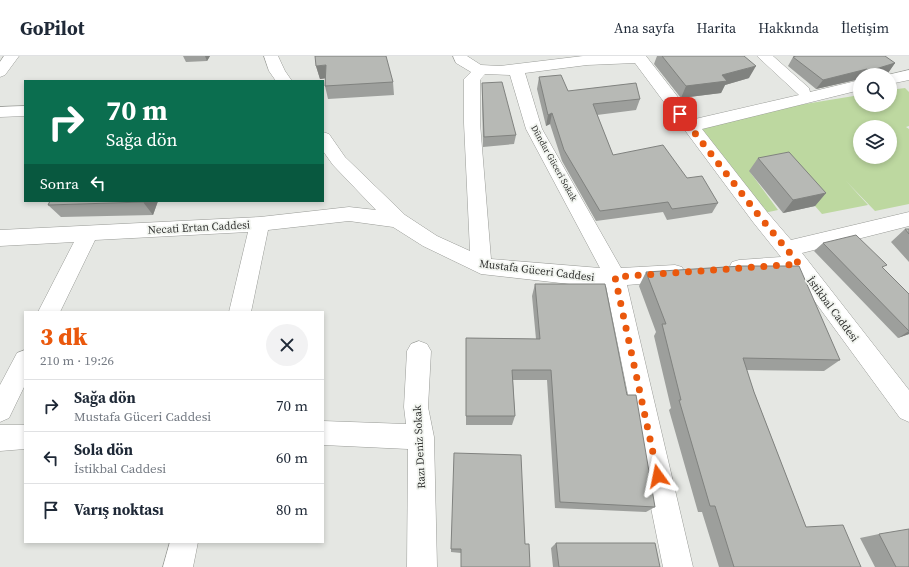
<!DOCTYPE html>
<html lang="tr">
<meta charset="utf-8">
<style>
body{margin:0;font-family:"Source Serif 4",serif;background:#f2f2f3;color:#1f2937;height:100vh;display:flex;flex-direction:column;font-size:15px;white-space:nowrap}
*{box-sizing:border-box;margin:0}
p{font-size:13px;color:#747a83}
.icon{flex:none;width:22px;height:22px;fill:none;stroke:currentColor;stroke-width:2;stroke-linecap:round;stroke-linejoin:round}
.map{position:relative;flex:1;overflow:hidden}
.details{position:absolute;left:24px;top:255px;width:300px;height:232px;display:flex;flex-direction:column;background:#fff;border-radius:0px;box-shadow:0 2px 6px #0003}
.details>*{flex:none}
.hud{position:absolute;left:24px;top:24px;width:300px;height:122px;border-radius:0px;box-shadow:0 2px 6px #0003;background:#0b6e4f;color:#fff;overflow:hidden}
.controls{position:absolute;left:853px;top:12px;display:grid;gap:8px}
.controls a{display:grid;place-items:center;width:44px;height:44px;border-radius:50%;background:#fff;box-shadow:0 2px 6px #0003;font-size:20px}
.pin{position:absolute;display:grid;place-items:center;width:34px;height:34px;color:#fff;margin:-17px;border-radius:8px;box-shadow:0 2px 6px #0006}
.me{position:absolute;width:44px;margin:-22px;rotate:348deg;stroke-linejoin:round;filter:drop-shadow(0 0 3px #0008)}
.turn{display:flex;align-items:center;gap:14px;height:84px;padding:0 16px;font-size:18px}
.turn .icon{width:52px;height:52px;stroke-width:2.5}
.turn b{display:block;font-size:28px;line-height:34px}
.then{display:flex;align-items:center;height:38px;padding:0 16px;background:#0003;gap:8px;font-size:15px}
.round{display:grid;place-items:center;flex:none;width:42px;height:42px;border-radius:21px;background:#f2f2f3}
.summary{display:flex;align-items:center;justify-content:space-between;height:68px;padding:0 16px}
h1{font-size:24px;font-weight:800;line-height:30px;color:#ea580c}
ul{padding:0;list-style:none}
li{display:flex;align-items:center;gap:12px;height:52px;padding:0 16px;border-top:1px solid #e0e1e3}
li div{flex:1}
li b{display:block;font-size:15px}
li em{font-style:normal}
header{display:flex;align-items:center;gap:24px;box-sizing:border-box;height:56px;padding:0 20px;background:#fff;border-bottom:1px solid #e0e1e3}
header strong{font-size:19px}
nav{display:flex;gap:22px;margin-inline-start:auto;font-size:14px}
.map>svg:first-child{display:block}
.green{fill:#bdd8a0;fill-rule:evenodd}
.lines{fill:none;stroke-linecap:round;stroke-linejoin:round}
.minor-casing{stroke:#999b97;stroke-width:1}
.minor{fill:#fff;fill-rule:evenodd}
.wall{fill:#9d9f9c}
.shaded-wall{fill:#80827f}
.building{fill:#b7b9b5;stroke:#80827f}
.route{stroke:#ea580c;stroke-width:7;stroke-dasharray:0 12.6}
.labels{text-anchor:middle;stroke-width:3.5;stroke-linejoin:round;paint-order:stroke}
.far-street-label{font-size:9px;fill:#313230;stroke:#f2f5f0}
.street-label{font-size:11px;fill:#313230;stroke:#f2f5f0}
</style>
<header>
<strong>GoPilot</strong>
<nav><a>Ana sayfa</a><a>Harita</a><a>Hakkında</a><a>İletişim</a></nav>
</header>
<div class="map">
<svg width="909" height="511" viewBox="0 0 909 511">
<rect width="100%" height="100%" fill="#e5e7e3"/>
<path class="green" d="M905 32 909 36V70L906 71 909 73V148L875 155 846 125 868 149 822 158 815 150 750 116 778 154 764 157 694 66 860 39V49H890V34ZM860 71H890V101H860Z"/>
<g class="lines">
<g class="minor-casing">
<path id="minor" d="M4 0H19L5 19 0 21V6Z
M264 0H278L285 15 292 25H276L269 15Z
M453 0H467L481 9 500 10 583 0H646L695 63 799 39 757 0H773L809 32 810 36 860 24V34L702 73 767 156 791 184 909 156V170L802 197 909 334V366L900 362 794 217 739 220 732 218 729 212 732 206 739 204 781 201 753 166 635 7 587 9 525 17 542 73 621 212 675 209 682 211 685 217 682 223 675 225 627 229 693 511H663L606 230H587L481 218 423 190 393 171 349 165 268 174 251 256H229L248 176 95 184 60 256H38L74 186 0 190V174L260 161 349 151 376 154 333 109 323 95V76L329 78 345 101 405 159 437 180 470 195 464 67V23L471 16 456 7ZM485 18 510 19 526 73 600 212 491 203 480 67V24Z
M909 14V24L890 28V19H887Z
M25 50V60L0 61V51Z
M419 285 427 288 431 295 428 351 434 381 437 511H407L408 393 323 389V365L406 368 404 351 407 295 411 288Z
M25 294V329L9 362 0 366V329L17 297Z
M0 369H25V393L0 395Z
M170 486H198L193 511H163Z"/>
</g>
<use href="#minor" class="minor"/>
</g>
<path class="wall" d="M183 0H210L207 5 186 6Z
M657 0H744L749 22 725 29 721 37 681 42 654 8Z
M793 1 895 7 888 17 879 19H860V23L816 33 788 10Z
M316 10 393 26 394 39 328 43 325 30V22L320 23Z
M539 21 568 35 640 43 636 54 597 59 613 99 687 122 718 147 712 157 667 164 663 156 596 165 562 105 550 68 546 70 537 33Z
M482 27 516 79 514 88 483 91 482 36Z
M758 102 826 137 815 150 783 157 749 115Z
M158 145 153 159 61 161 48 149Z
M905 173H909V206L891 186Z
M823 187 883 212 909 238V278L898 282 814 195Z
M646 216 840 304 824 315 746 314 754 336 806 471 861 511H719L702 456H698L669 354 671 352 654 280 656 276 639 230Z
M535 228 627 339 655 451 646 456 555 452 547 324H513L515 360 512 369H466V282L536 283 532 240Z
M879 478 909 511H875L860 482Z
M556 487 660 511H553L551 492Z
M525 488 461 497 451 496V493Z"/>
<path class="shaded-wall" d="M205 0H210L207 5Z
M895 7 888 17 879 19H865L869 15Z
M326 9 329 22 320 23 316 10Z
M756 10 749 22 725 29 721 37 681 42 686 30 722 19Z
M867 13 862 19H860V23L816 33 823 24Z
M552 57 550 68 546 70 548 59Z
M826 137 815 150 783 157 793 144Z
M144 145H158L153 159 143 146Z
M909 275V278L898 282Z"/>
<path class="building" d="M315 0H386L393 26 325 30 326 9 316 10Z
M662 0H744L756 10 722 19 727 25 686 30Z
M796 0H885L895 7 869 15 867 13 823 24 793 1Z
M561 19 568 35 636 27 640 43 593 48 613 99 663 89 687 122 702 120 718 147 672 153 668 146 600 155 564 94 552 57 548 59 539 21Z
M502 26 516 79 484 81 482 27Z
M789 96 826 137 793 144 758 102Z
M50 145H144L143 146 48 149Z
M905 173H909V178Z
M856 179 887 209 882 211 909 238V275L823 187Z
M742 210H799L840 304 743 302 754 336 806 471 843 469 861 511H734L715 450H710L679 344H681L662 268H666L646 216Z
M535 228H605L627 339H636L655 451 560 446 551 314H512L515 360H466V282L540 283Z
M454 397 521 399 525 488H529L530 511H461V493H451Z
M909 473V511H896L879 478Z
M556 487H655L660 511H559Z"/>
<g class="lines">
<path class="route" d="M658 420 615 221 799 208 760 161 680 58"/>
</g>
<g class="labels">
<g class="far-street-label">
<text transform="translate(554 107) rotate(61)" y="3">Dündar Güceri Sokak</text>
</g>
<g class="street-label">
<text transform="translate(199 171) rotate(-3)" y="4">Necati Ertan Caddesi</text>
<text transform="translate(537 214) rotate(7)" y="4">Mustafa Güceri Caddesi</text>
<text transform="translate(833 253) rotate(53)" y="4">İstikbal Caddesi</text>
<text transform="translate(419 391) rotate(-93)" y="4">Razı Deniz Sokak</text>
</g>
</g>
</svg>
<div class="controls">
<a><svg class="icon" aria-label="search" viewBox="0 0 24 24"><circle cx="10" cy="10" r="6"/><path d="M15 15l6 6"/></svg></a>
<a><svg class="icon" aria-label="layers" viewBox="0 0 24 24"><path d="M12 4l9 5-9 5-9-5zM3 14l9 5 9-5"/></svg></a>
</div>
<div class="pin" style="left:680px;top:58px;background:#d93025"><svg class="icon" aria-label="arrive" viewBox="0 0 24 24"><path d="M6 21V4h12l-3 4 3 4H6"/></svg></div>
<svg class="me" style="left:658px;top:420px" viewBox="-20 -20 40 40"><path d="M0-17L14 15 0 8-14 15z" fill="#ea580c" stroke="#fff" stroke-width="4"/></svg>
<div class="hud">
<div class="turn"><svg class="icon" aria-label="right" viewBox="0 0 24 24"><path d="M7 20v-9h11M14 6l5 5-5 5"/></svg><div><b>70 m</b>Sağa dön</div></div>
<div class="then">Sonra<svg class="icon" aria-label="left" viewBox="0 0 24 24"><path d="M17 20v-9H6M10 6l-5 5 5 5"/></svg></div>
</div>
<section class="details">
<div class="summary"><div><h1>3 dk</h1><p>210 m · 19:26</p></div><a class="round"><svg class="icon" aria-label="close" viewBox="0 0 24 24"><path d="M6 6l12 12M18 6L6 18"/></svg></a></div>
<ul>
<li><svg class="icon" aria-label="right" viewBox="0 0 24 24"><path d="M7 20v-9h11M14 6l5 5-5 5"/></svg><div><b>Sağa dön</b><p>Mustafa Güceri Caddesi</p></div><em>70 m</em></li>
<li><svg class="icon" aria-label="left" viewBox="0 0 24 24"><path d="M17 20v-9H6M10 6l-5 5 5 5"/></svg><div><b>Sola dön</b><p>İstikbal Caddesi</p></div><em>60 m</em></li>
<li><svg class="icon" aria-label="arrive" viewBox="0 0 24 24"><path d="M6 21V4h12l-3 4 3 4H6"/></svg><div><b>Varış noktası</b></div><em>80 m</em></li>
</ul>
</section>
</div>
